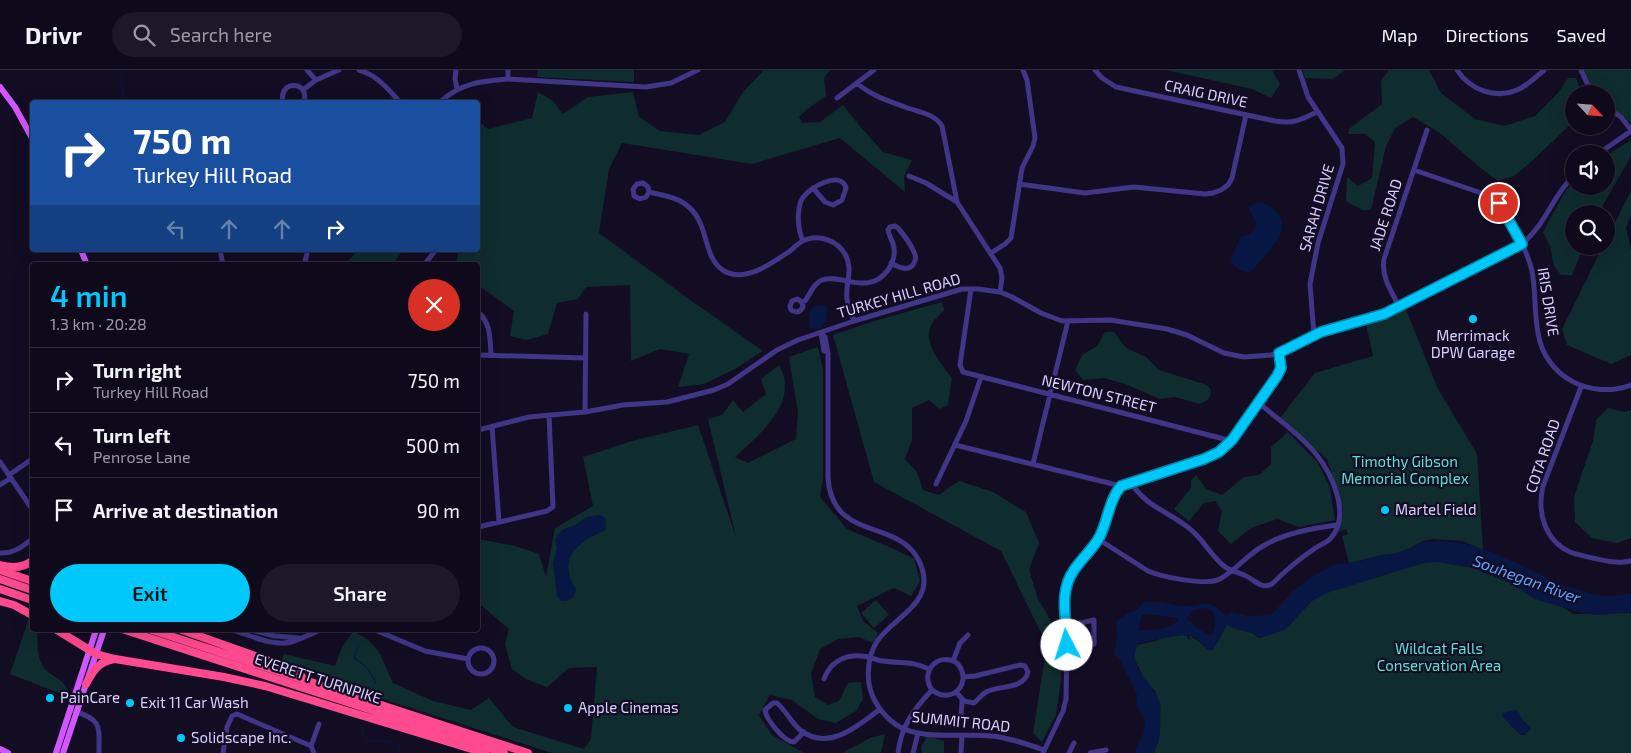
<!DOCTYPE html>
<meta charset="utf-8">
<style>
body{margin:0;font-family:"Exo 2",sans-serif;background:#1c1828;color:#f1f3f6;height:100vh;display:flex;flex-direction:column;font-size:19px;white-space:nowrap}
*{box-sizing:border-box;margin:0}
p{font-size:16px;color:#9b9aa3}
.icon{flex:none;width:28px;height:28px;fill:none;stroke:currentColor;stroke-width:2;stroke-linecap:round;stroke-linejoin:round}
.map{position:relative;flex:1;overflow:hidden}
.sheet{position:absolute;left:30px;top:192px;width:450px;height:370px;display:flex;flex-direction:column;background:#0e0a1b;border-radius:5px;box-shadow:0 5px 20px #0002,0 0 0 1px #2e2b3a}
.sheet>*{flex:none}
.banner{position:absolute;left:30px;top:30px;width:450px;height:152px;border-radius:5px;box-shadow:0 5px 20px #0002,0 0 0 1px #2e2b3a;background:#1a4fa0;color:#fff;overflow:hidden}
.needle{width:32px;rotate:116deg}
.controls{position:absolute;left:1565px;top:15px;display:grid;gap:10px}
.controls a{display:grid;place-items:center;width:50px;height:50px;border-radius:50%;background:#0e0a1b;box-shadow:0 5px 20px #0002,0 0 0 1px #2e2b3a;font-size:25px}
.pin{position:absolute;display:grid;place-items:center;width:42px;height:42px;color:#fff;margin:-21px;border:2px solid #fff;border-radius:50%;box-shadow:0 1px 5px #0007}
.me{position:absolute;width:55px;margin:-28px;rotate:355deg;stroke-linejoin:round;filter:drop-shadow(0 0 4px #0008)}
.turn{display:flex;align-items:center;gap:18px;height:105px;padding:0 20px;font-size:22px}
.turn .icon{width:65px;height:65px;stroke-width:2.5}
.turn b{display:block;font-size:35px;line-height:42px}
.lanes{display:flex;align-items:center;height:48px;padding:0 20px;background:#0003;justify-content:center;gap:25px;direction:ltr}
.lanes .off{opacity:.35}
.round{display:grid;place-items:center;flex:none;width:52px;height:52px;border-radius:26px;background:#1c1828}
.headline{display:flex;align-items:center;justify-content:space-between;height:85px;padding:0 20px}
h1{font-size:30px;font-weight:600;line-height:38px;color:#00c8fa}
.action{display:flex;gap:10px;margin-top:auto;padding:10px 20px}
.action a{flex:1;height:58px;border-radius:30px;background:#00c8fa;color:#111;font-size:20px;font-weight:600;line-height:58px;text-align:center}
.action a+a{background:#1c1828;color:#f1f3f6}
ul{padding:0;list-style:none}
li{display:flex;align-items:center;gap:15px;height:65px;padding:0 20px;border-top:1px solid #2e2b3a}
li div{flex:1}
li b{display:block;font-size:19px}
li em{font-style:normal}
header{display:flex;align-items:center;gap:30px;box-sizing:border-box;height:70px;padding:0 25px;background:#0e0a1b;border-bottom:1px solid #2e2b3a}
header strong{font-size:24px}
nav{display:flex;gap:28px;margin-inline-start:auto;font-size:18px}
.search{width:350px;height:45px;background:#1c1828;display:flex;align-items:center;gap:12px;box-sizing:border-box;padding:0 18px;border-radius:28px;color:#9b9aa3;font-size:19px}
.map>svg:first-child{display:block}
.green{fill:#0f2c2e}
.water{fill:#071643;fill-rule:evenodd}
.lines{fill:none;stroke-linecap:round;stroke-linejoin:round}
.stream{stroke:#071643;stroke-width:1}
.minor{stroke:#403586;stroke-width:5}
.major{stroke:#d156ff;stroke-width:6}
.highway{stroke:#ff4a8f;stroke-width:8}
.route-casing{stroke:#0082a2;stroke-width:12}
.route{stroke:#00c8fa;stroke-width:9}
.poi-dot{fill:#00c8fa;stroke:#130d24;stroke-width:2}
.labels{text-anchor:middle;stroke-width:4.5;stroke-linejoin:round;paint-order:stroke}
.street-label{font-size:15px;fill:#dacfff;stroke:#130d24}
.poi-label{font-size:15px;fill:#dacfff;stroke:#130d24;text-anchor:start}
.park-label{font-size:15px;fill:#54e6d1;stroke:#130d24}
.water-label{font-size:16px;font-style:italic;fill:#5da4ff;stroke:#130d24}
</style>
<header>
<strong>Drivr</strong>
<div class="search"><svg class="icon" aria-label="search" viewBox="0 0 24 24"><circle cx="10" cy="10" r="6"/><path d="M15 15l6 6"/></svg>Search here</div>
<nav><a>Map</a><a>Directions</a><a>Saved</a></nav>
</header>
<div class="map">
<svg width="1631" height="683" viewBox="0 0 1631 683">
<rect width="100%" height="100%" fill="#130d24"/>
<path class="green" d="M538 0H634V12L537 7Z
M764 0H830L824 8 826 26 806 40 799 47 802 53 820 52 843 35 858 54 883 82 912 90 904 106 905 122 840 68 752 94 622 73 609 99 599 163 693 232 763 281 735 299 704 314 678 317 689 284 660 279 631 291 630 215 586 217 578 229 557 233 548 264 526 270 510 266 514 241 478 215V195H456L459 180H478V51L488 59 532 48 538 22 553 31 563 44 588 27 633 22 639 47 660 61 699 65 725 52 743 22Z
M1166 0H1272L1280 14 1271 28 1252 19Z
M1303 0H1345L1333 9 1305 8Z
M1389 0H1429L1441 23 1475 49 1504 56 1535 46 1558 23 1568 8H1576L1580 19 1578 24H1574V34L1569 40 1574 51 1532 91 1514 106 1498 111 1477 95 1440 63 1413 47 1395 58 1386 76 1371 140H1362L1346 131 1347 107 1358 116 1372 108 1375 72 1365 64H1348L1349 59 1382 34 1381 11Z
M1583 0H1631V53L1606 34V24H1594Z
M1631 70V86L1598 144H1574V176H1584L1572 205H1561L1554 196 1550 176 1543 162 1566 120 1574 113V116H1606V86Z
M1631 121V145L1626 158 1631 180V285L1611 294 1567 275 1562 259 1603 176H1606V170Z
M358 180H403L392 195H348L349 190Z
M942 232 944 240C940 244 936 248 933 252 920 270 941 294 952 308L948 335 939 339 929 330 912 338V370L905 389 917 402 923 420 939 425 959 411 993 422 1026 442 1039 473 1029 500 1038 529 1059 564 1061 610 1056 645 1042 672 1033 663 1047 575 1001 481 874 412 833 265 874 251Z
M1405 237 1438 319 1477 384 1483 480 1463 471 1432 469 1423 471 1402 483 1383 485 1349 493 1342 466 1348 464 1346 459 1338 462 1343 445V439L1327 389 1280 348 1315 303 1373 286 1366 254 1377 250Z
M1105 262H1114L1126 278 1146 287 1159 300 1207 315 1211 320 1209 329 1200 334 1175 327 1160 329 1125 314 1104 308 1083 310 1075 300 1082 285 1097 276Z
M818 277 823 300V408L820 427 847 459 894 479 914 489 920 511 911 526 894 518 857 536 863 551 878 563 873 573 859 567 838 569 820 579 811 604 815 627 828 635 839 631 848 613 861 612 863 629 856 641 836 653 818 649 792 630 770 625 759 645 772 665 804 683H552L392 632 281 591 284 584 335 596 342 577 353 562C379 571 382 590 393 613L433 631 471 640 489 628 513 657 584 679 591 669 597 597 569 598 547 617 526 609 512 599 505 574 509 559 482 536H478V504L480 501 478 469 515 476 539 484 546 507 555 458 593 436 583 387 632 371 698 355 736 467 708 349 722 345 733 330 743 342 766 324 761 309 779 295C800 332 761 363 735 387L748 393 796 369 798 342 789 287Z
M1608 338 1625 342 1631 340V468L1617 473 1592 468 1575 452 1574 427 1593 371 1596 350Z
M1288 362 1318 393 1330 418 1335 450 1299 457 1277 449 1251 458 1231 474 1218 461 1222 441 1215 431 1204 433 1189 451 1174 439 1191 418V410L1196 405 1206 419 1222 425 1244 407 1259 405 1271 394V377Z
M1431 491C1480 493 1524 517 1566 539L1573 544 1631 543V683H1152C1166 666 1157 640 1155 620L1147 615 1134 588 1135 578 1137 575 1156 571 1165 566 1186 565 1189 570 1190 569 1189 565 1192 566 1193 569 1217 573 1226 555 1228 554 1253 563 1257 567 1261 568 1308 532 1325 522 1340 519 1362 510Z
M876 530 889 545 874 558 861 543Z
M29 548 32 553V560H37C38 574 36 592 48 602 57 609 63 610 68 620L64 625 10 604Z
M885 664 881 683H842L870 668Z
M927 666 944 671V683H922L921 677Z"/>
<path class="water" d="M1260 132C1293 143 1284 166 1265 186 1260 192 1255 198 1249 203L1239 200 1230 192 1240 167 1248 165 1255 159 1256 153 1248 136Z
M820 235H824L827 238 826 250 820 259 809 258 810 241 813 237Z
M600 445 605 448 606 460C587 468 562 481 570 507 573 517 580 517 572 528L566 531 560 530 557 526 553 493 557 477 555 471 558 464 562 460 575 455 587 447Z
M1440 471C1501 472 1548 521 1608 526 1615 527 1624 524 1631 523V542L1597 545 1578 542 1535 529 1510 513 1473 498 1437 492 1423 493 1327 523 1312 531 1286 559 1261 568C1250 560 1238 562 1227 555L1213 580H1208L1193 566 1181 565 1138 573C1126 600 1153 611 1160 633 1162 638 1160 643 1160 648 1161 662 1159 670 1154 683H1134L1143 664 1145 650 1136 635 1137 625 1128 606 1119 588 1114 585 1117 568 1116 552 1128 543 1135 541 1145 532H1161L1179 536H1193L1206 533 1215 536 1226 546 1233 542 1247 546 1271 545 1292 522 1313 506 1336 494 1362 491 1377 486 1397 483 1424 472ZM1203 538 1212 540C1217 550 1216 557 1211 566L1197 558 1187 549 1192 541ZM1147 544 1177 548 1178 551C1168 560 1151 560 1138 560L1142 545Z
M1516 640 1518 641 1522 649 1531 658 1525 665H1520L1502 646 1503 643Z"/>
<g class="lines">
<path class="stream" d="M122 0V20L125 32
M172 180 167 189 172 195
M358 577 354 588C365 595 372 602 376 614
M362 659 366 671H385L399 675 400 683"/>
<path class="minor" d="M307 0 316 10
M359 0C377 5 388 19 400 32
M456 0 455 9 457 19
M508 0V9
M1095 0 1102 8 1116 17 1275 51C1294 54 1300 50 1317 42
M1299 0 1308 27 1342 78 1343 94 1318 173 1310 214 1314 265
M1457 0C1470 20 1496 30 1519 19 1528 15 1536 7 1544 0
M1581 0 1592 24
M857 13C870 25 889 31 905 37 918 42 934 43 942 56L957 132
M303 20 316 10 339 0
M837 28 874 0
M283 32C278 10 310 10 304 32
M440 32C461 13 481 11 508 9L646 17 671 13 698 0
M1606 37 1621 47 1631 60
M1598 84 1631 61
M1414 100 1493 127C1507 139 1528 183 1532 201 1536 222 1534 242 1538 263 1545 307 1590 330 1631 315
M909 106 926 113 957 132 1000 198 1002 208 1000 222
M1019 114 1085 123 1134 117 1205 124 1213 123 1221 120 1228 115 1232 108 1246 45
M649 122 646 127 640 129 634 126 633 119 637 114 643 113 648 117 649 122C660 125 672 126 682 132 712 150 700 186 724 201 746 213 772 193 790 181 795 177 799 172 805 170 820 164 837 171 845 184 854 199 845 213 847 229 848 236 852 244 854 251
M803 171C798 160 796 141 802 129 808 118 841 99 846 118L842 130 833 135 825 132 813 118
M220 180 223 195
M991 183 1005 174 1011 168 1022 98 1033 76 1035 68 1027 10 1023 0
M304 195 308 180
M424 195 436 180
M971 219 960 295 963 302 1232 371
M802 232 803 237 800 241 796 242 791 240 790 236 792 231 797 229 802 232 805 231C810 224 814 213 822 210 841 203 868 227 888 200 892 195 895 186 894 179 894 172 889 167 888 160L890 157 895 156 898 158C904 165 910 173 914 182 918 190 913 200 903 198 899 198 895 195 891 193
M1399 236C1391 221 1381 206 1384 189L1427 60
M478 242C491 253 490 269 491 285
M821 263 825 267 828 284V408C832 471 897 449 918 489 940 531 897 544 878 570 869 583 867 598 869 614 872 630 882 644 895 654 918 671 964 663 992 666 1010 668 1027 674 1044 680
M821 263 824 281
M478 285 585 288
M1581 317 1543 416C1537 441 1544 470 1570 482 1577 485 1585 486 1593 488 1606 491 1618 494 1631 491
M585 342 586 244
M492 356 499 452
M478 360 529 347 585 342 623 335 667 332 714 320 728 314 777 280 798 270 854 251 962 219H978L1000 222 1012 227 1041 243 1062 251 1110 250 1167 259 1187 265 1224 283 1244 287 1271 285 1279 283 1321 262 1364 251 1384 244 1522 174C1547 153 1551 128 1574 105
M955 375 1121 416
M0 392 32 439
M1033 394 1068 251
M9 405 32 389
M1131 412C1144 436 1170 442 1190 459 1203 469 1211 486 1224 496 1231 502 1240 502 1248 507 1256 512 1263 519 1272 514 1285 501 1299 489 1314 479 1319 475 1326 473 1330 469 1352 446 1332 404 1316 384 1300 364 1277 349 1258 332
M936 414 966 351 981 307
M0 415 11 408
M478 457 547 441 553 437 549 345
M1098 469 1148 501C1162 507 1206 516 1220 509 1236 500 1247 485 1263 476 1284 463 1313 458 1337 455
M0 483C13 484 22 477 32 469
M1066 556 1094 550V574L1067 579
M233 560C250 565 273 577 291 572 301 569 311 564 320 560
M251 560 275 566 299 568
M375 560 425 581 468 589
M468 591a13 13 0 1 1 26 0a13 13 0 1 1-26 0Z
M953 591 960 573 968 565
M824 609C831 589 849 583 868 587 874 588 878 591 883 591 904 594 909 590 929 599
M956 622 964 631 974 633C978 630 981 625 986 622 999 615 1024 620 1028 602L1025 596 1020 595 975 606 964 607
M74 641C102 650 99 655 99 683
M961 647 962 630
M804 662 794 672C784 672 766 649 765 640L773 633H777C786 641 791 652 800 660 828 682 858 656 880 639
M311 676 319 654
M223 683 227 657 232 646 237 644 311 676 314 683
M898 683C901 656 914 639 932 620 952 636 974 612 957 593 938 581 919 602 932 620
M913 683 918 663
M961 683 962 665
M1043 683 1063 641 1066 629 1067 575 1064 531 1066 517 1074 500 1098 469 1114 427 1124 414 1204 389 1219 382 1232 371 1277 306 1281 298 1279 283
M1069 683 1074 673
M1090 683 1106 680"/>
<path class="major" d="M0 17 15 37 32 68
M81 180 87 195
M0 679 8 683
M56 683 96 560
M63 683 104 560"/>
<path class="highway" d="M0 495C11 498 23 498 32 491
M0 500 32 511
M0 509 32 520
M0 519 32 530
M0 531 14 535 32 545
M57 560 96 584 115 589 224 607 265 616 485 683
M125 560 504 683
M152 560 528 683
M182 560 289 598 299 602 304 610
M86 614C93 601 98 592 114 589"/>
</g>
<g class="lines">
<g class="route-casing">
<path id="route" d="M1067 575C1067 549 1058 523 1074 500 1082 488 1094 478 1100 466 1108 450 1109 430 1121 416L1204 389 1219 382 1232 370 1277 306 1281 298 1279 283 1321 262 1384 244 1522 174 1499 133"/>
</g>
<use href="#route" class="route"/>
</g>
<g class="poi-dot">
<circle cx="1473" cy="249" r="5"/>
<circle cx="1385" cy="440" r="5"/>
<circle cx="50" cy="628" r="5"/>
<circle cx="130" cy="633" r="5"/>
<circle cx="568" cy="638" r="5"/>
<circle cx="181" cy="668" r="5"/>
</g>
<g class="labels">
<g class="street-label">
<text transform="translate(1206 24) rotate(12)" y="5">CRAIG DRIVE</text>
<text transform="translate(1317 138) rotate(-74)" y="5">SARAH DRIVE</text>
<text transform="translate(1386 145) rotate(-72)" y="5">JADE ROAD</text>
<text transform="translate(899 226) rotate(-16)" y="5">TURKEY HILL ROAD</text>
<text transform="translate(1548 232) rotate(81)" y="5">IRIS DRIVE</text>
<text transform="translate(1099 324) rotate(14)" y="5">NEWTON STREET</text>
<text transform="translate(1543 386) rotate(-71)" y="5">COTA ROAD</text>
<text transform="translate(318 609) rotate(18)" y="5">EVERETT TURNPIKE</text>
<text transform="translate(961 652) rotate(6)" y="5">SUMMIT ROAD</text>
</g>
<g class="poi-label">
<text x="1473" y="271" text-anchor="middle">Merrimack<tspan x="1473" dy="17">DPW Garage</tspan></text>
<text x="1395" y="445">Martel Field</text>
<text x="60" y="633">PainCare</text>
<text x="140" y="638">Exit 11 Car Wash</text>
<text x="578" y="643">Apple Cinemas</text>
<text x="191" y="673">Solidscape Inc.</text>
</g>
<g class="park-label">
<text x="1405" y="397">Timothy Gibson<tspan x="1405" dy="17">Memorial Complex</tspan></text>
<text x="1439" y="584">Wildcat Falls<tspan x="1439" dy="17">Conservation Area</tspan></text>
</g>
<g class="water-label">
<text transform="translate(1527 509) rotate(20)" y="6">Souhegan River</text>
</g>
</g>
</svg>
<div class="controls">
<a><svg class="needle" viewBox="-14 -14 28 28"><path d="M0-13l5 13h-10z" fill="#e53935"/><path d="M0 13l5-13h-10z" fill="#9b9aa3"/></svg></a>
<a><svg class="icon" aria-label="sound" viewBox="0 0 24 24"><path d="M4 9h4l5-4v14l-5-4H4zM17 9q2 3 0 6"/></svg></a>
<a><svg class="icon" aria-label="search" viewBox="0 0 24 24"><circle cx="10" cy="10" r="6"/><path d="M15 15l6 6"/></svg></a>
</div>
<div class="pin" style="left:1499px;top:133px;background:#d93025"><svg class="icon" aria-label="arrive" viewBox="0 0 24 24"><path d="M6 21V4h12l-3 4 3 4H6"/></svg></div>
<svg class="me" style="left:1067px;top:575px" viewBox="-20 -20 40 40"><circle r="19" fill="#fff"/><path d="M0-13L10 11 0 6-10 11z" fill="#00c8fa"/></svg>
<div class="banner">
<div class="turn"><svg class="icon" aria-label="right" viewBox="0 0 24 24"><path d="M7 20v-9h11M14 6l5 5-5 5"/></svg><div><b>750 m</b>Turkey Hill Road</div></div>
<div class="lanes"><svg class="icon off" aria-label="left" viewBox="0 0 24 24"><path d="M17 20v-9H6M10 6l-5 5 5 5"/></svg><svg class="icon off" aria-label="ahead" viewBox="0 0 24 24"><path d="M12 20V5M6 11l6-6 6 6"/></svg><svg class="icon off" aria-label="ahead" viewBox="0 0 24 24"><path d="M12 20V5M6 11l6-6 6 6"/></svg><svg class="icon" aria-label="right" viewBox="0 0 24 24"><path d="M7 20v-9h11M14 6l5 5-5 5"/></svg></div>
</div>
<section class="sheet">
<div class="headline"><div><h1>4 min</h1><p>1.3 km · 20:28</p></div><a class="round" style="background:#d93025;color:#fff"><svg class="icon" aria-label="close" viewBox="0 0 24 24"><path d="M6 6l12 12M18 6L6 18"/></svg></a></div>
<ul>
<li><svg class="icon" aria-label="right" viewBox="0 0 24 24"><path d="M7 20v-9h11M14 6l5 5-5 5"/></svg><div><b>Turn right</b><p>Turkey Hill Road</p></div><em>750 m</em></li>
<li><svg class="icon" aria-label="left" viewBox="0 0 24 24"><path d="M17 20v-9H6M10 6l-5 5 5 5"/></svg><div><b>Turn left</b><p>Penrose Lane</p></div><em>500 m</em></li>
<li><svg class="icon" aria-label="arrive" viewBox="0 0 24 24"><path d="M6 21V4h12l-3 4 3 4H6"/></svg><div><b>Arrive at destination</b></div><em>90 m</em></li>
</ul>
<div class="action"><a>Exit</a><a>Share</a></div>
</section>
</div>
